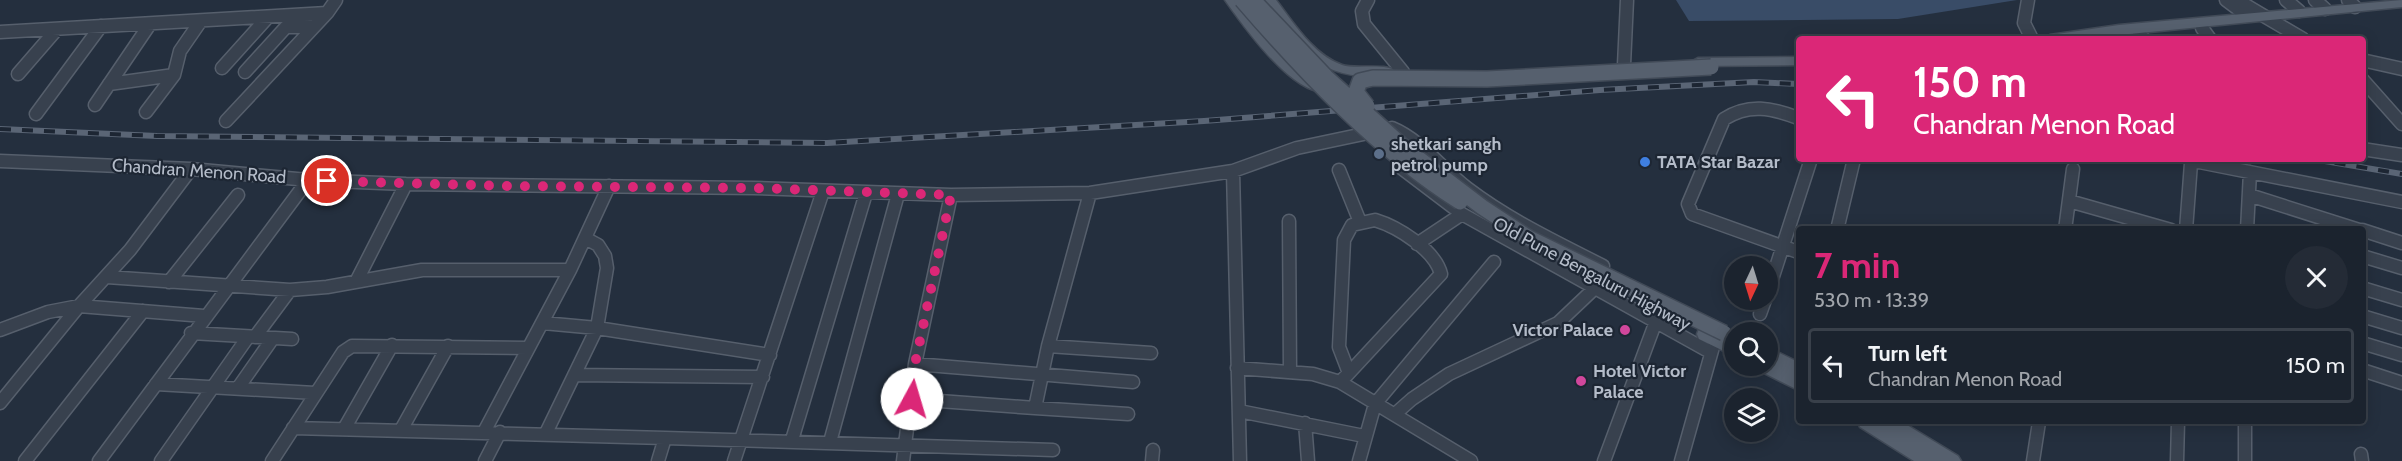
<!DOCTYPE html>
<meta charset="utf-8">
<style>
body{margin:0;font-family:Cabin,sans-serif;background:#242b36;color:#f1f3f6;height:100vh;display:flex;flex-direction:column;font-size:22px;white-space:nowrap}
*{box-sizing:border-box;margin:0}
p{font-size:20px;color:#a0a4aa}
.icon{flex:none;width:33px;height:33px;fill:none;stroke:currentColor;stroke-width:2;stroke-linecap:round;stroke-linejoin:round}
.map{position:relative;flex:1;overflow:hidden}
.drawer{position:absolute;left:1796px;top:226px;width:570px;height:198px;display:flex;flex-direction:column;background:#1b232e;border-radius:6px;box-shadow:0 3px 15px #0003,0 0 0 2px #39404a}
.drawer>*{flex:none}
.top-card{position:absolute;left:1796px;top:36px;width:570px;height:126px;border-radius:6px;box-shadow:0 3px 15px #0003,0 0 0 2px #39404a;background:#db2777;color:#fff;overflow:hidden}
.needle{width:39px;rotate:184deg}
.controls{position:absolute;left:1724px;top:256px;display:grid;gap:12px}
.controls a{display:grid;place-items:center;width:54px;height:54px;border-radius:50%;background:#1b232e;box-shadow:0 3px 15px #0003,0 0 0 2px #39404a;font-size:30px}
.pin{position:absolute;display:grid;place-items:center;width:51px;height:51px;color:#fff;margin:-26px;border:3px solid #fff;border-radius:50%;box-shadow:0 2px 6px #0007}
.me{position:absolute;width:66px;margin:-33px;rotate:6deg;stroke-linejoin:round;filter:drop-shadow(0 0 4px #0008)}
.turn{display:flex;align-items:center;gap:21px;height:126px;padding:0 18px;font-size:27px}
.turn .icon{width:78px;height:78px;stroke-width:2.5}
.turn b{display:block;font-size:42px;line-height:51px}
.round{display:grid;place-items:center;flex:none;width:63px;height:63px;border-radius:32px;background:#242b36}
.summary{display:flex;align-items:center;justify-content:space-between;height:102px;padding:0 18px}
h1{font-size:36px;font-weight:700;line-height:45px;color:#db2777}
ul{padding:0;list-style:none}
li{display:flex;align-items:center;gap:18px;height:75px;margin:0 12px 9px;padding:0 6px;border:3px solid #39404a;border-radius:6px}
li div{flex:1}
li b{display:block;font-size:22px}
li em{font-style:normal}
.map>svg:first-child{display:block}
.water{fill:#394c67}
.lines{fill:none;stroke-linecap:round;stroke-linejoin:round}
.minor-casing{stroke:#565f6c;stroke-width:15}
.major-casing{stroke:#414a57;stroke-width:3}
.minor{stroke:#38414e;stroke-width:12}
.major{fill:#56606e;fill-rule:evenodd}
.rail-casing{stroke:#5a6575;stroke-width:6}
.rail{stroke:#1d2633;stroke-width:4;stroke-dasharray:11;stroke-linecap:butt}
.major-bridge-casing{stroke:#414a57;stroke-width:18;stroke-linecap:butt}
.major-bridge{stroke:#56606e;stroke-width:15}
.route{stroke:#db2777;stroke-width:10;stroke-dasharray:0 18}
.service-dot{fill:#5c6f8a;stroke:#1d2633;stroke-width:2}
.shop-dot{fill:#3f7fe0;stroke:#1d2633;stroke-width:2}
.hotel-dot{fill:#d1479c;stroke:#1d2633;stroke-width:2}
.labels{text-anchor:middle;stroke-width:4.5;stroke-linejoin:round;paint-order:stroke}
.poi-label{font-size:18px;font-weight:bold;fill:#b4bcc9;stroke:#1d2633;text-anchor:start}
.street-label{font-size:18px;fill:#b4bcc9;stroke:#1d2633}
</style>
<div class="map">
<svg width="2402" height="461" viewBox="0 0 2402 461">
<rect width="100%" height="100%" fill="#242f3e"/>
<path class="water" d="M1676 0H2017L1898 19 1689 21Z"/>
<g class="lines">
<g class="minor-casing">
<path id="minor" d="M1368 0 1362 11 1364 24 1403 72
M2028 0 2024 23 2032 39
M2226 0 2242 12
M2237 0 2303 39
M2286 0 2299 11
M2315 0 2325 9
M2348 0 2355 7
M2202 28 2210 39
M0 32 327 13 336 0
M2139 34 2144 39
M2362 60 2402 69
M1624 65 1627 0
M222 68 268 17
M245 72 286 27 315 26
M18 74 57 29
M2362 79 2402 124
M109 84 174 75
M95 105 150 24
M146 112 174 75 180 51 200 22
M36 114 101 26
M1798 118C1772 108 1749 103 1724 119L1688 204 1692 214 1798 252
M226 121 327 13
M2362 149 2402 155
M0 161 191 169 308 180 406 184 754 188 951 195 1090 193 1233 171 1297 148 1392 128C1421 140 1442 169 1467 188 1509 220 1556 242 1603 266
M1400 167 1462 214 1710 352
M1339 170 1360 222
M1233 171 1240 461
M2249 195 2359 230
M2069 201 2171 230
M1375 220C1398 227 1435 250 1441 274L1349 373 1339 347 1344 240 1352 225Z
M1289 221 1290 371
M1837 230 1854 159
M2065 230 2073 169
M2186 230 2191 163 2199 162 2402 202
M2247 230 2250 172
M2362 230 2402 243
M1417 244 1462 214
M2362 256 2402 268
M107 277 290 290 327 287 422 270H570
M357 280 406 184
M169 282 238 195
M2362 288 2402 300
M1767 295 1811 159
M1760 314 1765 300
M2362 316 2402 328
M543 323 597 328 770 355
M0 330 48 312 79 306 204 316
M191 333 292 339
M255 337 290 290
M2362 343 2402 355
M1048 346 1151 353
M915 364 1133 382
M1237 368 1313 374 1340 382 1471 461
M2362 370 2402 383
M574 375 763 377
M1340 382 1349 373
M156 384 315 393
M238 388 273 338
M912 399 1035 408 1048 346 1090 193
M0 403 79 306 130 250 191 169
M1035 408 1128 414
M1239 411 1364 436
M1395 414 1412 399 1449 374 1558 323 1596 287
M2245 422V461
M1305 423 1308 461
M293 428 665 438
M344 429 392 345
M401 430 448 346
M484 432 570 270 609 186
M546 433 597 328 607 268 605 256 598 245 585 238
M792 440 866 193
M830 442 898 194
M2361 454 2362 461
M25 461 143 311
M99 461 308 180
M161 461 248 337
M272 461 343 352 352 346 528 348
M485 461 500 432
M658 461 665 438 1053 450
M734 461 823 191
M903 461 915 364 951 195
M1152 461 1153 450
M1359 461 1375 404 1494 262
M1604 461 1656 321
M1681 461 1713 347
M2033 461 2039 422
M2177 461 2178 422"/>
</g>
<g class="major-casing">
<path id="major" d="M1225 0H1238C1263 32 1289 73 1330 85L1332 88 1330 91C1296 101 1242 24 1225 0Z
M1263 0H1276C1293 22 1313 55 1342 65 1356 70 1387 62 1396 72 1390 79 1378 76 1370 76 1315 77 1291 41 1263 0Z
M2402 0V7L2079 39H2043L2050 35 2119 25Z
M1798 57V65L1698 66 1691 62 1698 58Z
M1705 328 1734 341V356L1699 339 1697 334 1699 329Z
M1767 347 1798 362V390L1760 371 1758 366H1767Z
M1858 422H1902L1958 456 1961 461H1914L1860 427Z"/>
</g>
<use href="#minor" class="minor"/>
<use href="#major" class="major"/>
<g class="rail-casing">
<path id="rail" d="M0 129 157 136 827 143 1204 121 1600 90 1754 82 1798 84
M2313 159 2402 174"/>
</g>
<use href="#rail" class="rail"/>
<g class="major-bridge-casing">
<path id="major-bridge" d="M1242 0C1304 72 1379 151 1460 202
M1253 0 1326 77 1406 149 1482 207 1529 238 1724 333
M1367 106 1356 92 1360 81 1373 78 1487 79 1711 67"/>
</g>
<use href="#major-bridge" class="major-bridge"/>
</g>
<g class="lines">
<path class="route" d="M327 181 504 186 754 188 951 195 915 364 912 399"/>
</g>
<circle class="service-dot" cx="1379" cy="154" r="6"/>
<circle class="shop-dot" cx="1645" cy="162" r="6"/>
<g class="hotel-dot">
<circle cx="1625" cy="330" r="6"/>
<circle cx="1581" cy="381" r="6"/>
</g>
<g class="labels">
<g class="poi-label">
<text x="1391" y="150">shetkari sangh<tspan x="1391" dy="21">petrol pump</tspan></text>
<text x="1657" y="168">TATA Star Bazar</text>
<text x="1613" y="336" text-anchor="end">Victor Palace</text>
<text x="1593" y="377">Hotel Victor<tspan x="1593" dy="21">Palace</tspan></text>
</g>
<g class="street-label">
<text transform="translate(199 171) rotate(4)" y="6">Chandran Menon Road</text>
<text transform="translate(1592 274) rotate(28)" y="6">Old Pune Bengaluru Highway</text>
</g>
</g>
</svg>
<div class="controls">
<a><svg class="needle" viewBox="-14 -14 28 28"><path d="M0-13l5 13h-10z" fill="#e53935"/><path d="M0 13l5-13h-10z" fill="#a0a4aa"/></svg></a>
<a><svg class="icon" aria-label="search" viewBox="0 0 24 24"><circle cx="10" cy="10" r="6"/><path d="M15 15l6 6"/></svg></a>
<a><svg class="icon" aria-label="layers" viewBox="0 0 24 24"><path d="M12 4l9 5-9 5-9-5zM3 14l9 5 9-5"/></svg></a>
</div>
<div class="pin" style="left:327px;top:181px;background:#d93025"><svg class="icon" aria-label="arrive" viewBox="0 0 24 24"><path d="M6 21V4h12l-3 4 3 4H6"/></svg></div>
<svg class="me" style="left:912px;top:399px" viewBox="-20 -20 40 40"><circle r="19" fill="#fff"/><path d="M0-13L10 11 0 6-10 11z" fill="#db2777"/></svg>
<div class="top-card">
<div class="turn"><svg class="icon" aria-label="left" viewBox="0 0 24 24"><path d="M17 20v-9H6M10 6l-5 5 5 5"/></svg><div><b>150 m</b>Chandran Menon Road</div></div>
</div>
<section class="drawer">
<div class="summary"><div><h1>7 min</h1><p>530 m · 13:39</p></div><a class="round"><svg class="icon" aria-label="close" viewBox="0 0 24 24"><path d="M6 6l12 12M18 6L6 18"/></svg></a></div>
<ul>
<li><svg class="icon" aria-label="left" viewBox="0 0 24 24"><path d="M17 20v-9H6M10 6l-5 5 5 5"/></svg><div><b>Turn left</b><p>Chandran Menon Road</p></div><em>150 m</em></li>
</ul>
</section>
</div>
